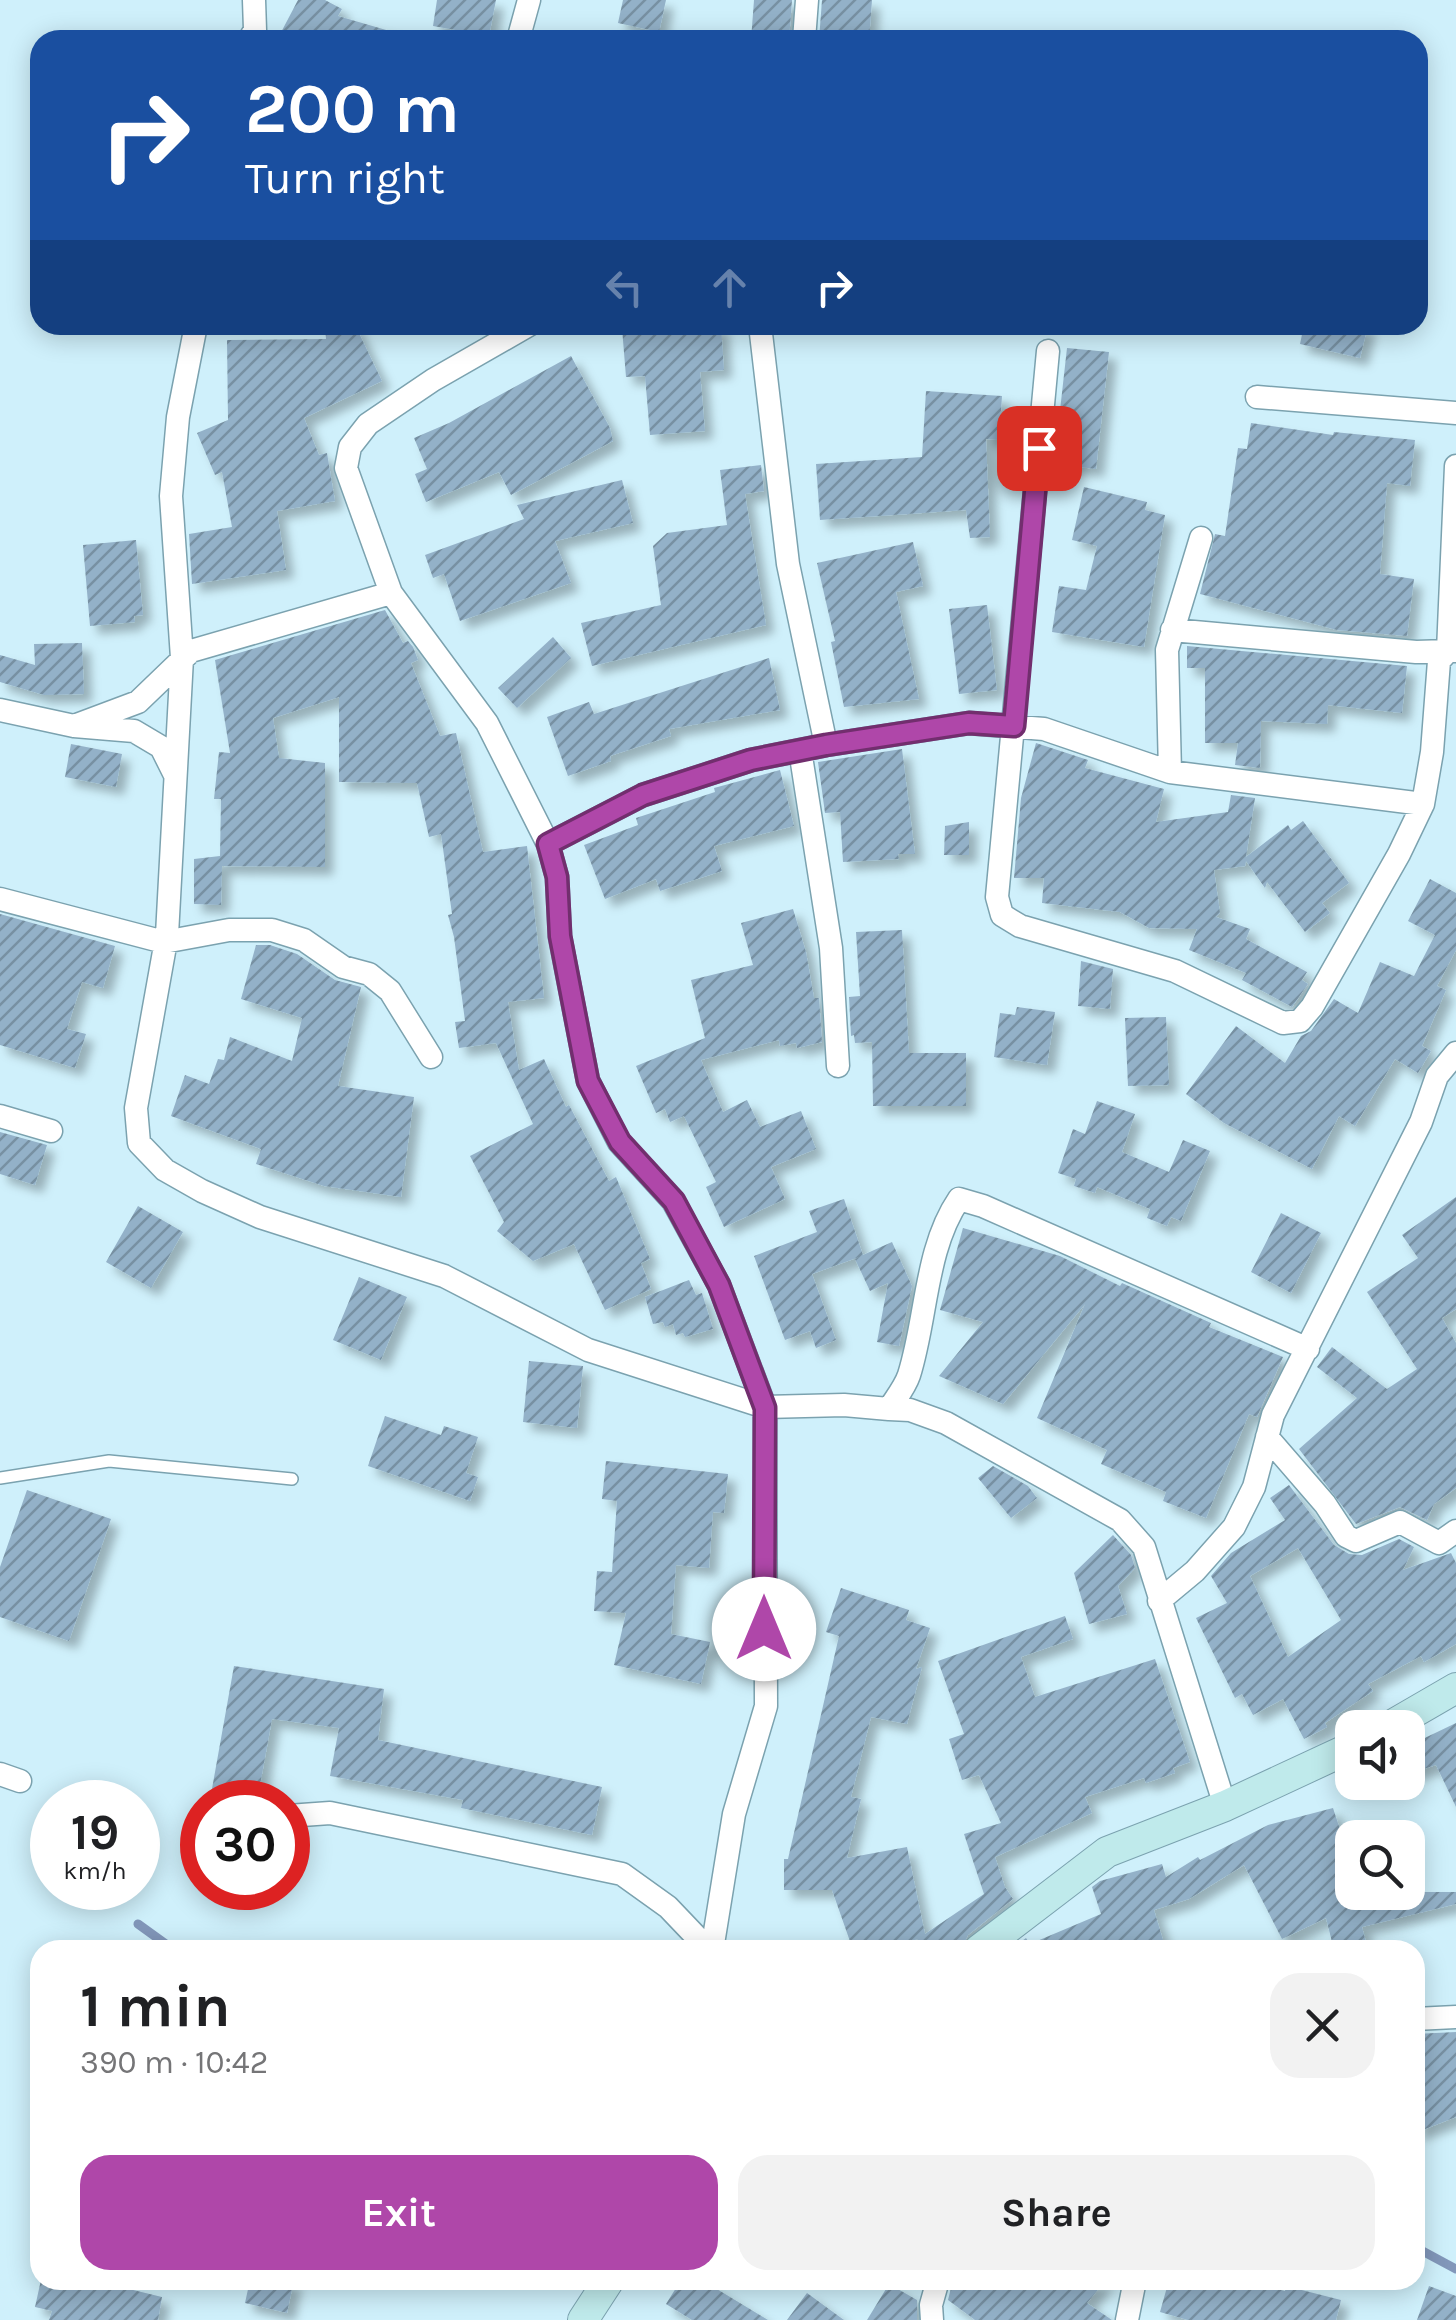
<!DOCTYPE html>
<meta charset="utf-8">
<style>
body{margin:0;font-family:Karla,sans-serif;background:#f2f2f2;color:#202124;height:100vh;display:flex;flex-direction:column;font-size:38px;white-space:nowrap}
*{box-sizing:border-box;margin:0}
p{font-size:32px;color:#757577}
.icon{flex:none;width:55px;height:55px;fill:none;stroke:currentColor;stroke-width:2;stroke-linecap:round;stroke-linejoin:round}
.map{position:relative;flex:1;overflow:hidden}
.side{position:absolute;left:30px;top:1940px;width:1395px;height:350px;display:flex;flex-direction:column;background:#fff;border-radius:30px;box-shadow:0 5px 25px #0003}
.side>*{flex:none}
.guide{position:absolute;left:30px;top:30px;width:1398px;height:305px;border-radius:30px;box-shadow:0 5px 25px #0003;background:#1a4fa0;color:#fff;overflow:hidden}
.buttons{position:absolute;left:1335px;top:1710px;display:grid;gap:20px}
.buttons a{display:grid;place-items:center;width:90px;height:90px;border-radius:20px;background:#fff;box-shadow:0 5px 25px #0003;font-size:50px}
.speed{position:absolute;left:30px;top:1780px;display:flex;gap:20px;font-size:50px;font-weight:700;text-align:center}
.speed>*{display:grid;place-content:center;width:130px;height:130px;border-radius:50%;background:#fff;box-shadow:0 5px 25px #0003;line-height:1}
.speed small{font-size:25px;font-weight:400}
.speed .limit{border:15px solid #d22;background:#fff;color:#111}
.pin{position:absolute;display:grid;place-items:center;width:85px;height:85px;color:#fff;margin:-42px;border-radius:20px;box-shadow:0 5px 15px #0006}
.me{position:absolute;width:110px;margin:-55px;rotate:0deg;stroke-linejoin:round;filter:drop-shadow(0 0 8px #0008)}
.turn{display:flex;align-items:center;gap:35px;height:210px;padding:0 50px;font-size:45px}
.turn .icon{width:130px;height:130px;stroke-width:2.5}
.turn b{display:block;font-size:70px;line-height:85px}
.lanes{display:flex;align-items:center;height:95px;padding:0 50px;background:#0003;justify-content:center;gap:50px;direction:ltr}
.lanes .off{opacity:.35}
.round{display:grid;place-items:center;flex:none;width:105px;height:105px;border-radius:30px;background:#f2f2f2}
.headline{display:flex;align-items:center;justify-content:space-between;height:170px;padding:0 50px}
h1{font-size:60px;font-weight:700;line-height:75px}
.action{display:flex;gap:20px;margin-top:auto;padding:20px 50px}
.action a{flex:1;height:115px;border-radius:30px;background:#af47a9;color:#fff;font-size:40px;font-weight:700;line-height:115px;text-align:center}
.action a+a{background:#f2f2f2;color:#202124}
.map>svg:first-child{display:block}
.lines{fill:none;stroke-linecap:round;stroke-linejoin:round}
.stream{stroke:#8297ba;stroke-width:9}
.building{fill:url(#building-hatch);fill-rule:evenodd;filter:url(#shadow)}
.service-casing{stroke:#7ba2af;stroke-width:14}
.minor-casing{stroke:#7ba2af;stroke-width:25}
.secondary-casing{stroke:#7ba2af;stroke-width:32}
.service{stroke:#fff;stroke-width:11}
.minor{stroke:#fff;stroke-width:22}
.secondary{stroke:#bfeaeb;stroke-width:30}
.route-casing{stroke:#722e6e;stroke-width:25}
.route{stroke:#af47a9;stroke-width:18}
</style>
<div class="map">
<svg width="1456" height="2320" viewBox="0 0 1456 2320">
<defs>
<pattern id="building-hatch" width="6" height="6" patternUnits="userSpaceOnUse" patternTransform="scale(2.5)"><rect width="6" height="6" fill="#93b1c8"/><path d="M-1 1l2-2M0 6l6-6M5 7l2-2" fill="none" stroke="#7790a2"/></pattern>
<filter id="shadow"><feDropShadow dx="8" dy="8" stdDeviation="5" flood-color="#0004"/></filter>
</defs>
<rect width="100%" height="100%" fill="#cff0fb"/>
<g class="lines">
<path class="stream" d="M138 1924 174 1950
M1415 2247 1456 2269"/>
</g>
<path class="building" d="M298 0H325L342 9 338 16 400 34 399 40H277Z
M437 0H496L489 36 433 26Z
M623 0H666L659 32 618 23Z
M754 0H792L789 40H751Z
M822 0H872L869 40H819Z
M325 325H355L382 381 304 418 319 455 327 453 335 501 277 511 286 570 192 584 189 534 232 527 222 472 215 475 197 433 228 420 227 340 326 339Z
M659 325H721L724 370 700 372 705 431 650 435 645 376 626 377 622 328Z
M1304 325H1368L1360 358 1300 344Z
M1067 348 1109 352 1096 469 1054 464Z
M571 356 610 428 613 441 511 495 499 472 426 502 415 474 427 469 414 438 449 423Z
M926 391 1002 396 999 440 986 439 990 537 970 538 966 510 820 520 816 464 922 457Z
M1251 423 1333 435 1334 432 1415 440 1410 486 1387 483 1380 574 1414 579 1407 636 1337 630 1200 594 1215 534 1225 536 1238 448 1247 449Z
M761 465 764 491 745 494 766 625 592 666 581 623 661 605 653 546 667 533 727 525 720 470Z
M622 480 633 523 555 541 571 583 460 621 444 574 433 578 425 555 524 519 517 505Z
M1084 487 1147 502 1145 510 1165 515 1144 647 1052 632 1059 586 1086 590 1097 546 1072 540Z
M136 540 143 615 134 616 135 622 90 626 83 545Z
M913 542 923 586 896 592 919 699 844 707 831 642 835 641 817 563Z
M987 605 997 690 959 694 949 609Z
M385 610 403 643 408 641 413 647 418 660 411 663 440 736 456 733 483 852 527 846 544 998 508 1002 519 1070 544 1059 566 1107 569 1105 609 1181 616 1177 650 1259 641 1263 651 1289 605 1310 574 1244 533 1261 497 1231 504 1222 470 1156 533 1124 496 1043 459 1048 455 1022 465 1021 454 937 448 915 452 914 441 834 429 837 417 783 339 782V697L273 718 279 758 325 763V867L222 866 221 905 194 904V859L220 856 221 799H214L219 752 230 753 215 660Z
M553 637 571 658 517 708 498 688Z
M82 643 84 694 44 695 0 682V655L35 665 34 644Z
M1187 646 1407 666 1402 713 1328 705 1327 724 1261 721 1260 768 1235 765 1238 743H1205V668H1187Z
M769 658 780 710 669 729 671 736 610 756 611 761 568 776 547 717 589 702 594 714Z
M1036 743 1088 760 1085 768 1164 789 1156 822 1228 812 1231 795 1255 798 1246 857 1288 825 1291 830 1303 821 1349 883 1322 903 1330 913 1305 932 1267 882 1265 888 1246 861 1245 866 1214 870 1220 913 1216 917 1250 929 1246 939 1307 972 1302 980 1308 984 1292 1007 1242 980 1246 973 1189 950 1197 929 1149 928 1120 912 1042 903 1044 878H1014L1021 798Z
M71 744 122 754 116 787 65 777Z
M902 749 915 854H898L899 859 843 862 840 812 825 813 818 762Z
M780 770 794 826 714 846 722 871 660 891 656 879 605 899 584 845 638 825 636 818 715 792 714 788Z
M969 822V855H944L945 826Z
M1430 879 1456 893V950L1437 986 1446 990 1422 1046 1431 1051 1418 1073 1395 1059 1355 1126 1339 1116 1312 1169 1224 1123 1186 1094 1236 1026 1285 1063 1301 1036 1311 1031 1334 999 1358 1013 1380 962 1414 976 1435 935 1408 921Z
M793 909 806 952 814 998H819L822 1042 797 1048 796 1043 780 1046 779 1040 701 1060 723 1112 747 1100 760 1127 801 1111 816 1149 771 1167 785 1199 724 1227 706 1187 716 1182 684 1116 670 1122 665 1109 656 1113 636 1066 705 1038 691 980 753 965 741 923Z
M0 914 115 946 103 988 82 982 67 1029 86 1034 75 1068 0 1045Z
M902 930 909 1053H966V1106H873L872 1042 855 1043 854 1035 851 1036 849 997 860 996 856 932Z
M256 945H270L297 954 335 980 361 987 338 1086 414 1097 401 1197 324 1186 256 1164 261 1149 171 1116 185 1075 209 1084 218 1059 224 1060 230 1037 292 1061 302 1018 241 999Z
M1081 961 1113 969 1110 1009 1078 1006Z
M1017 1007 1055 1012 1047 1065 994 1057 1000 1013 1015 1015Z
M1166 1017 1169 1085 1128 1086 1125 1018Z
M1097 1101 1135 1114 1122 1152 1169 1172 1183 1140 1210 1151 1181 1221 1171 1217 1167 1226 1147 1218 1150 1209 1097 1187 1095 1193 1074 1186 1076 1179 1058 1173 1073 1129 1085 1134Z
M0 1132 47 1145 35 1185 0 1174Z
M1456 1197V1309L1442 1318 1456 1343V1488L1434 1504 1427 1520 1400 1507 1356 1524 1299 1449 1357 1398 1317 1367 1332 1347 1387 1389 1417 1369 1367 1292 1418 1258 1402 1235Z
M844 1199 863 1255 892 1242 912 1286 899 1346 877 1342 888 1283 870 1291 855 1259 859 1257 812 1274 836 1340 816 1348 810 1331 785 1340 754 1256 817 1232 809 1211Z
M138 1206 183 1232 151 1288 106 1262Z
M1281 1213 1321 1233 1291 1293 1251 1272Z
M963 1228 1060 1256 1120 1286 1122 1283 1211 1323 1209 1327 1283 1357 1257 1417 1249 1414 1206 1518 1163 1501 1166 1492 1101 1464 1107 1450 1037 1418 1085 1304 1003 1404 939 1376 983 1322 940 1310Z
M359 1277 407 1297 381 1360 333 1340Z
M689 1280 696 1295 702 1293 713 1329 685 1337 683 1333 676 1335 673 1324 665 1327 663 1322 653 1324 645 1297Z
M529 1361 583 1366 577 1428 523 1422Z
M385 1416 441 1435 444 1426 478 1437 466 1473 478 1477 470 1501 368 1466Z
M606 1461 728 1474 724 1513 713 1512 709 1568 676 1565 671 1634 710 1642 701 1684 614 1665 626 1613 594 1611 597 1571 612 1572 617 1501 602 1499Z
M993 1466 1028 1486 1037 1498 1011 1518 978 1478Z
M1289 1485 1334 1545 1349 1554 1362 1555 1399 1539 1414 1547 1403 1570 1451 1553 1456 1563V1644L1424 1662 1421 1656 1368 1684 1373 1691 1325 1723 1327 1727 1304 1739 1283 1699 1253 1715 1242 1694 1235 1698 1196 1618 1227 1603 1211 1576 1231 1553 1285 1520 1270 1498ZM1298 1548 1341 1620 1288 1657 1250 1576Z
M27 1490 111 1519 69 1641 0 1617V1567Z
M1113 1535 1131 1555 1135 1568 1118 1586 1127 1614 1089 1624 1074 1573Z
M841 1588 909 1610 906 1620 930 1628 916 1669 922 1667 907 1724 871 1717 851 1797 861 1799 847 1858 907 1847 925 1934 984 1894 964 1834 1001 1823 979 1775 962 1780 949 1739 964 1734 938 1661 1065 1616 1073 1639 1021 1657 1035 1697 1155 1659 1190 1762 1173 1768 1175 1773 1146 1783 1144 1778 1085 1797 1092 1813 995 1857 1005 1887 1013 1899 968 1935 961 1950H902L918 1939 881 1950H853L832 1890H784V1859H788L839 1636 826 1632Z
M234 1666 384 1689 378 1740 602 1787 592 1835 461 1808 463 1800 330 1776 339 1728 272 1719 257 1802 210 1800Z
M1456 1723V1807L1436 1765 1408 1774V1746Z
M1333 1808 1352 1866V1892H1456V1904L1362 1927 1368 1950H1334L1326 1918 1282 1939 1244 1865 1189 1899 1154 1910 1166 1950H1010L1026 1938 1030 1944 1101 1914 1092 1887 1100 1881 1162 1864 1166 1877 1198 1857 1200 1860 1268 1825Z
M1456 2032V2117L1415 2133V2034Z
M41 2280H92L162 2297 158 2320H49L52 2311 35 2307Z
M250 2280H294L287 2313 245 2303Z
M681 2280H702L768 2320H692L666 2304Z
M953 2280H1106L1087 2303 1112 2320H975L948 2300Z
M1169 2280H1243L1285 2291 1286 2286 1341 2300 1336 2320H1188L1160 2312Z
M889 2284 917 2300V2320H867Z
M1429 2286 1456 2296V2320H1417Z
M807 2293 844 2320H787Z"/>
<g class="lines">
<g class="service-casing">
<path id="service" d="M0 1478 109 1461 292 1479"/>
</g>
<g class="minor-casing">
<path id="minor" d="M249 40 255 30 254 0
M518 40 529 0
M804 40 807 0
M196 325 178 417 171 496 182 658 167 935 136 1108 139 1143 165 1170 202 1191 260 1217 444 1276 588 1350 765 1407 844 1405 889 1409C896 1398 905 1387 909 1375 927 1318 925 1249 959 1199L983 1206 1308 1349
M529 325 433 380 368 424 350 447 346 468 391 593 487 723 548 844 557 877 560 937 588 1081 619 1142 673 1201 719 1285 765 1407 766 1706 734 1814 712 1950
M760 325 788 564 826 745
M1048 351 997 897 1002 915 1020 926 1175 971 1283 1023 1300 1021 1312 1007 1399 854 1423 804 1432 752 1439 661 1448 651H1456
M1257 397 1456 413
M1172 630 1416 652 1448 651 1456 466
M0 710 74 726 134 731 161 747 174 773
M74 726 138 702 191 651 391 593
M800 750 831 948 838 1066
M1170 772 1167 650 1201 538
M548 844 643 795 751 760 826 745 969 723 1044 729 1170 772 1423 804
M0 899 164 942 229 930H272L304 940 343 967 369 974 390 991 431 1057
M0 1116 51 1131
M889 1409 910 1410 946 1423 1120 1520 1144 1547 1225 1806
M1267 1437 1325 1504 1346 1536 1356 1541 1400 1522 1439 1543 1456 1531
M1159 1601 1195 1571 1234 1527 1254 1487 1273 1415 1421 1122 1437 1076 1456 1053
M0 1774 20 1781
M288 1816 330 1813 622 1874 668 1907 709 1950
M1415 2019 1456 2017
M932 2320 931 2305 938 2280
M1127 2320 1135 2280"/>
</g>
<g class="secondary-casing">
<path id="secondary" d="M1387 1728 1456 1688
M979 1950 1107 1852 1225 1806 1352 1747
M583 2320 609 2280"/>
</g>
<use href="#service" class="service"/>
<use href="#minor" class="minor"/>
<use href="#secondary" class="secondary"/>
</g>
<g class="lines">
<g class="route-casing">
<path id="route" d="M764 1629 765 1408 719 1285 674 1201 620 1142 588 1081 560 936 557 877 548 844 643 795 751 760 826 745 969 723 1014 726 1039 448"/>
</g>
<use href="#route" class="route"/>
</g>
</svg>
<div class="buttons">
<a><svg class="icon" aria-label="sound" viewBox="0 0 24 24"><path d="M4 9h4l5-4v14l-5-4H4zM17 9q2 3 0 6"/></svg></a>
<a><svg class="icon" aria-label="search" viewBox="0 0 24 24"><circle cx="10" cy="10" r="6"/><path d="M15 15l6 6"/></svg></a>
</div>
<div class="speed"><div>19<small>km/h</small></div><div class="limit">30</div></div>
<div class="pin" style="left:1039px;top:448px;background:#d93025"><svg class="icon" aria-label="arrive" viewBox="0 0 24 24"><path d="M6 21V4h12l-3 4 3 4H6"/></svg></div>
<svg class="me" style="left:764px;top:1629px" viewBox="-20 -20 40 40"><circle r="19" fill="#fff"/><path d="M0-13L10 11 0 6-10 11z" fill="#af47a9"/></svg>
<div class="guide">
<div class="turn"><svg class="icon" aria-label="right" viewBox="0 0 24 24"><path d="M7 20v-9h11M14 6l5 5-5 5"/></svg><div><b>200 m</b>Turn right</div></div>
<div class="lanes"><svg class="icon off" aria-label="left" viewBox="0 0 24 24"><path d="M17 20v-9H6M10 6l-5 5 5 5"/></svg><svg class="icon off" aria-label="ahead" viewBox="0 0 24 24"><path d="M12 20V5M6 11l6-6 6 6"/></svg><svg class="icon" aria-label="right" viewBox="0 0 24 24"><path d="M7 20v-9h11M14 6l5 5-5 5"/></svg></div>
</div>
<section class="side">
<div class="headline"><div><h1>1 min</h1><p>390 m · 10:42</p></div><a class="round"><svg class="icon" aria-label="close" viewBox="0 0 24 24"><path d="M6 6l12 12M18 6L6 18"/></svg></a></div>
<div class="action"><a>Exit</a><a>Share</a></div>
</section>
</div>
